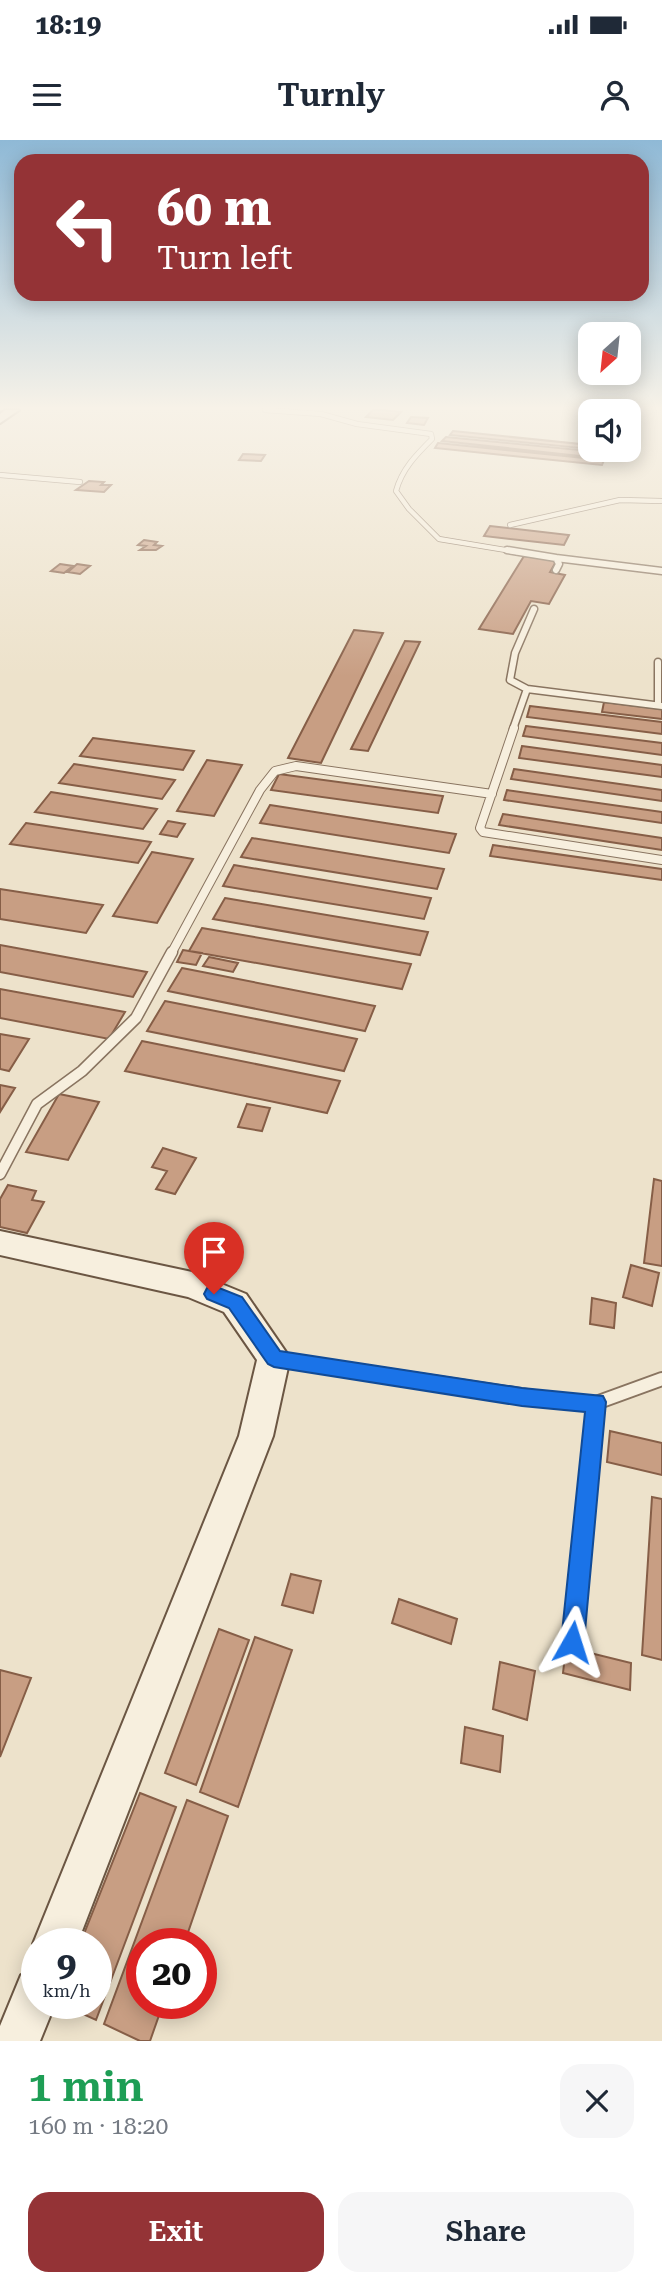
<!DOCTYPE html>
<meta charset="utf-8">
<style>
body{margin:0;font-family:"Roboto Serif",serif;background:#f6f6f7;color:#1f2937;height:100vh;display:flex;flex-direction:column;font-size:26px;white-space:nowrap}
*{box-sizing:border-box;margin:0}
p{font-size:23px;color:#747a83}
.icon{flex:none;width:38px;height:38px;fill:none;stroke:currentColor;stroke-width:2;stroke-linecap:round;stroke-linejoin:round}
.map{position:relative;height:1901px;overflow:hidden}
.details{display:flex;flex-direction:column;background:#fff;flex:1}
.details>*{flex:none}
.guide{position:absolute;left:14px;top:14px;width:635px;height:147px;border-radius:21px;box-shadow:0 4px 18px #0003;background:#943336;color:#fff;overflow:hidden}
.needle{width:46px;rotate:207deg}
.fabs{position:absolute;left:578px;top:182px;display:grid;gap:14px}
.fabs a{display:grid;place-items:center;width:63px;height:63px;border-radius:14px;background:#fff;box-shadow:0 4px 18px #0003;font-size:35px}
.speed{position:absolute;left:21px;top:1788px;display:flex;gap:14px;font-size:35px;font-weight:700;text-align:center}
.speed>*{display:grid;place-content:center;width:91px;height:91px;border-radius:50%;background:#fff;box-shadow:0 4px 18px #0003;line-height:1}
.speed small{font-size:18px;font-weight:400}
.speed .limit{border:10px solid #d22;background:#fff;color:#111}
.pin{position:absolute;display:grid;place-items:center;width:60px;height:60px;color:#fff;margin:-72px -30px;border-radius:50% 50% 50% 0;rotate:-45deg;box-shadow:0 0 7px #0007}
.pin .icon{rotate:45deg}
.me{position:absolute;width:77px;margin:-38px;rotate:6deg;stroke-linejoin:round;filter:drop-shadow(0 0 5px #0008)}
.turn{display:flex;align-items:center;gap:24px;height:147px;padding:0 28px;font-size:32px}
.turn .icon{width:91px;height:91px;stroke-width:2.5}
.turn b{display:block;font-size:49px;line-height:60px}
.round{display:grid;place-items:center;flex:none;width:74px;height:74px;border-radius:21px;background:#f6f6f7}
.head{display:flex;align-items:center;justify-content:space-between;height:119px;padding:0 28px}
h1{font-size:42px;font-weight:600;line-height:52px;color:#1e9e55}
.button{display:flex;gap:14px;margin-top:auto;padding:14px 28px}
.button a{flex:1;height:80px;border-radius:21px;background:#943336;color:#fff;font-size:28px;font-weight:600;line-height:80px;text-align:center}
.button a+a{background:#f6f6f7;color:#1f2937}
.status{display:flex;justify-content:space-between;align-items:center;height:49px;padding:0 35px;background:#fff;direction:ltr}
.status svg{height:19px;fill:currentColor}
header{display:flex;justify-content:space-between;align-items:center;height:91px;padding:0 28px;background:#fff;font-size:32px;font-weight:600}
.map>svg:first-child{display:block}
.building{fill:#c89e83;stroke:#865e47;stroke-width:2}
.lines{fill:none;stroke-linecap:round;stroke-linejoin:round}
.lane-far5-casing{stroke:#897460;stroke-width:6}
.lane-far4-casing{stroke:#897460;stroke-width:9}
.lane-far3-casing{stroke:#897460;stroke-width:10}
.lane-far2-casing{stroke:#897460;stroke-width:13}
.lane-far1-casing{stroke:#897460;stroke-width:16}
.lane-casing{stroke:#897460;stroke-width:18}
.secondary-casing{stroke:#6b5643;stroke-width:4}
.lane-far5{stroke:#f7efde;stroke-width:4.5}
.lane-far4{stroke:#f7efde;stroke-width:6}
.lane-far3{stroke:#f7efde;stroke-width:8}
.lane-far2{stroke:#f7efde;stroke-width:10}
.lane-far1{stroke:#f7efde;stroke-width:12}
.lane{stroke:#f7efde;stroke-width:15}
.secondary{fill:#f7efde;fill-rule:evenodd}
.route{fill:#1a73e8;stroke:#114b97;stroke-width:2}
</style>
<div class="status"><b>18:19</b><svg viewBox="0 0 49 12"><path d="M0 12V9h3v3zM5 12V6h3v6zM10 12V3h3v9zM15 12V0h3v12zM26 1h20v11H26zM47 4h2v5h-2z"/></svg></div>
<header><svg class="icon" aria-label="menu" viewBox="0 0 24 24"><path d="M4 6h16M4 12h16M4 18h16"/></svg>Turnly<svg class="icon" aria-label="person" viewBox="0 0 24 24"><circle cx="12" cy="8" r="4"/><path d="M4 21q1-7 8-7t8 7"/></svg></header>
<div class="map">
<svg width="662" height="1901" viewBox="0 0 662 1901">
<rect width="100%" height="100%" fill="#ede2cb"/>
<path class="building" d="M373 270H384L401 272 393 280 366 277Z
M411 277 428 278 424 285 407 283Z
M453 291 590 305V309L450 295Z
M446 297 610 313 608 319 442 301Z
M438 303 604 320 602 325 435 308Z
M243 314 265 315 261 321 239 320Z
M89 341 104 342 101 345H111L104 352 76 350Z
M490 386 569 395 564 405 484 396Z
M144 400 157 402 154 405 162 406 156 410H140L146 406 138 405Z
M524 416 557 420 550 432 565 435 549 464 531 461 513 494 479 489Z
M60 424 73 426 64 433 51 431Z
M77 424 90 426 80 434 68 432Z
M354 490 383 493 321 623 288 618Z
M405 501 420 502 368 611 351 609Z
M604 562 662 569V579L602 572Z
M530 566 662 582V594L527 577Z
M526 586 662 603V615L523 596Z
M93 598 194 611 183 630 80 616Z
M522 606 662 625V637L519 618Z
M207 620 242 625 214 676 177 671Z
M74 624 175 640 162 659 59 643Z
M514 629 662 650V661L511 639Z
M279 634 443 656 438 673 271 650Z
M507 650 662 672V683L504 660Z
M51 652 157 669 143 689 35 672Z
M270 665 456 694 449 713 260 683Z
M503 674 662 698V710L499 685Z
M168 681 185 684 177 697 160 694Z
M26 683 151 702 138 723 10 704Z
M252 698 444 729 437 749 241 717Z
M493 705 662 729V740L490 716Z
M152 712 193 719 157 783 113 776Z
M234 725 431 758 424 779 223 746Z
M0 749 103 765 86 793 0 779Z
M225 758 428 792 420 815 213 779Z
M202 788 411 824 402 849 189 811Z
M0 805 147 832 133 857 0 832Z
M183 810 202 813 196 825 177 822Z
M209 817 238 823 233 832 203 826Z
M182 828 375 866 365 891 168 851Z
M0 849 125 872 109 899 0 878Z
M165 861 357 899 344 931 147 891Z
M0 894 29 899 9 931 0 929Z
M142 901 340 941 327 973 125 931Z
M0 945 15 948 0 972Z
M59 954 99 962 68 1020 26 1012Z
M247 964 270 968 262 991 238 987Z
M163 1008 196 1018 175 1054 156 1049 167 1031 152 1027Z
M654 1039 662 1041V1126L644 1123Z
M8 1045 36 1051 32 1060 44 1062 27 1093 0 1087V1059Z
M631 1125 659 1133 652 1166 623 1157Z
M592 1158 616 1163 614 1188 590 1184Z
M610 1291 662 1303V1335L607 1322Z
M652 1357 662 1359V1520L642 1515Z
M291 1434 321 1441 313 1473 282 1465Z
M399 1459 457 1479 451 1504 392 1483Z
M219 1489 249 1500 196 1645 165 1633Z
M255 1497 292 1510 238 1667 200 1652Z
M566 1507 631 1523 630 1550 563 1533Z
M500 1522 535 1531 527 1580 493 1569Z
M0 1530 31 1538 0 1617Z
M465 1587 503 1596 500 1632 461 1623Z
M140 1653 176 1667 96 1880 61 1864H96V1804H80Z
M187 1660 228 1676 184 1804H142V1864H163L150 1901H140L104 1884Z"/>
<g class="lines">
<g class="lane-far5-casing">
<path id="lane-far5" d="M265 270 321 274 357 284 431 294 432 299C416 315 402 329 396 351L409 369 439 399 517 412
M0 335 80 342
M510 385 620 360 662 361"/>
</g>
<g class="lane-far4-casing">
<path id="lane-far4" d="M507 410 556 418 559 424 556 430
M556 418 662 431
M534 469 515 513 510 540 527 549 662 566
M658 522V565
M513 589 527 549"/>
</g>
<g class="lane-far3-casing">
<path id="lane-far3" d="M514 588 480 688 483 692 662 720
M171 814 260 650 275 631 296 626 492 654"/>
</g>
<g class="lane-far2-casing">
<path id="lane-far2" d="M0 1034 37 964 82 931 136 878 172 812"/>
</g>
<g class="lane-far1-casing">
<path id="lane-far1" d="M278 1219 574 1263H596L662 1239
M577 1452 596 1263"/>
</g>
<g class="lane-casing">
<path id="lane" d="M572 1502 577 1451"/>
</g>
<g class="secondary-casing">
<path id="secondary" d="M5 270H19L0 283V274Z
M0 1091 192 1132 246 1154 290 1218 273 1296 77 1804H37V1814L33 1804 239 1296 257 1220 224 1172 188 1157 0 1115Z
M37 1828V1864H55L40 1901H0V1886L21 1835Z"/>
</g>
<use href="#lane-far5" class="lane-far5"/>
<use href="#lane-far4" class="lane-far4"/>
<use href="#lane-far3" class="lane-far3"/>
<use href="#lane-far2" class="lane-far2"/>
<use href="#lane-far1" class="lane-far1"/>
<use href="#lane" class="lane"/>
<use href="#secondary" class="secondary"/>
</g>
<linearGradient id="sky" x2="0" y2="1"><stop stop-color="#8fb9d6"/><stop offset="0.5" stop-color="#f7f2e8"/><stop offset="1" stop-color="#f7f2e8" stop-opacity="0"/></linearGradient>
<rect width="662" height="536" fill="url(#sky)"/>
<path class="route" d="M214 1146 242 1157 280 1211 522 1248 603 1256 606 1262 584 1502 580 1510 572 1513 564 1510 561 1502 585 1272 522 1266 274 1227 268 1224 229 1168 207 1159 204 1154 207 1148Z"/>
</svg>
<div class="fabs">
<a><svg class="needle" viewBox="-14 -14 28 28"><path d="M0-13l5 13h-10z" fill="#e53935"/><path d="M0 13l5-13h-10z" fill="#747a83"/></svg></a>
<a><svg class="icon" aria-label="sound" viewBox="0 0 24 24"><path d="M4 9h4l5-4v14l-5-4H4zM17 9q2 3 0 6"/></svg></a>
</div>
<div class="speed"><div>9<small>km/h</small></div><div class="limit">20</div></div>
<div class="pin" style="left:214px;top:1154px;background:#d93025"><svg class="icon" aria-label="arrive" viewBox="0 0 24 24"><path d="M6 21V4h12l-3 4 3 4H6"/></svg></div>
<svg class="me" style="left:572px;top:1502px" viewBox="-20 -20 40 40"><path d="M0-17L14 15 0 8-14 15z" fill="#1a73e8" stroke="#fff" stroke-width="4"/></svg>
<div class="guide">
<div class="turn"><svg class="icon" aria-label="left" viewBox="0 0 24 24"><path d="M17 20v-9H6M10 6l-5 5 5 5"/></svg><div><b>60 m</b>Turn left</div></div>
</div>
</div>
<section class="details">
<div class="head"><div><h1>1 min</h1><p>160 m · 18:20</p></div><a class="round"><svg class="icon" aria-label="close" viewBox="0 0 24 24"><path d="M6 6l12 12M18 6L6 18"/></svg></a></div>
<div class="button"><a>Exit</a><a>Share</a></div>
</section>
